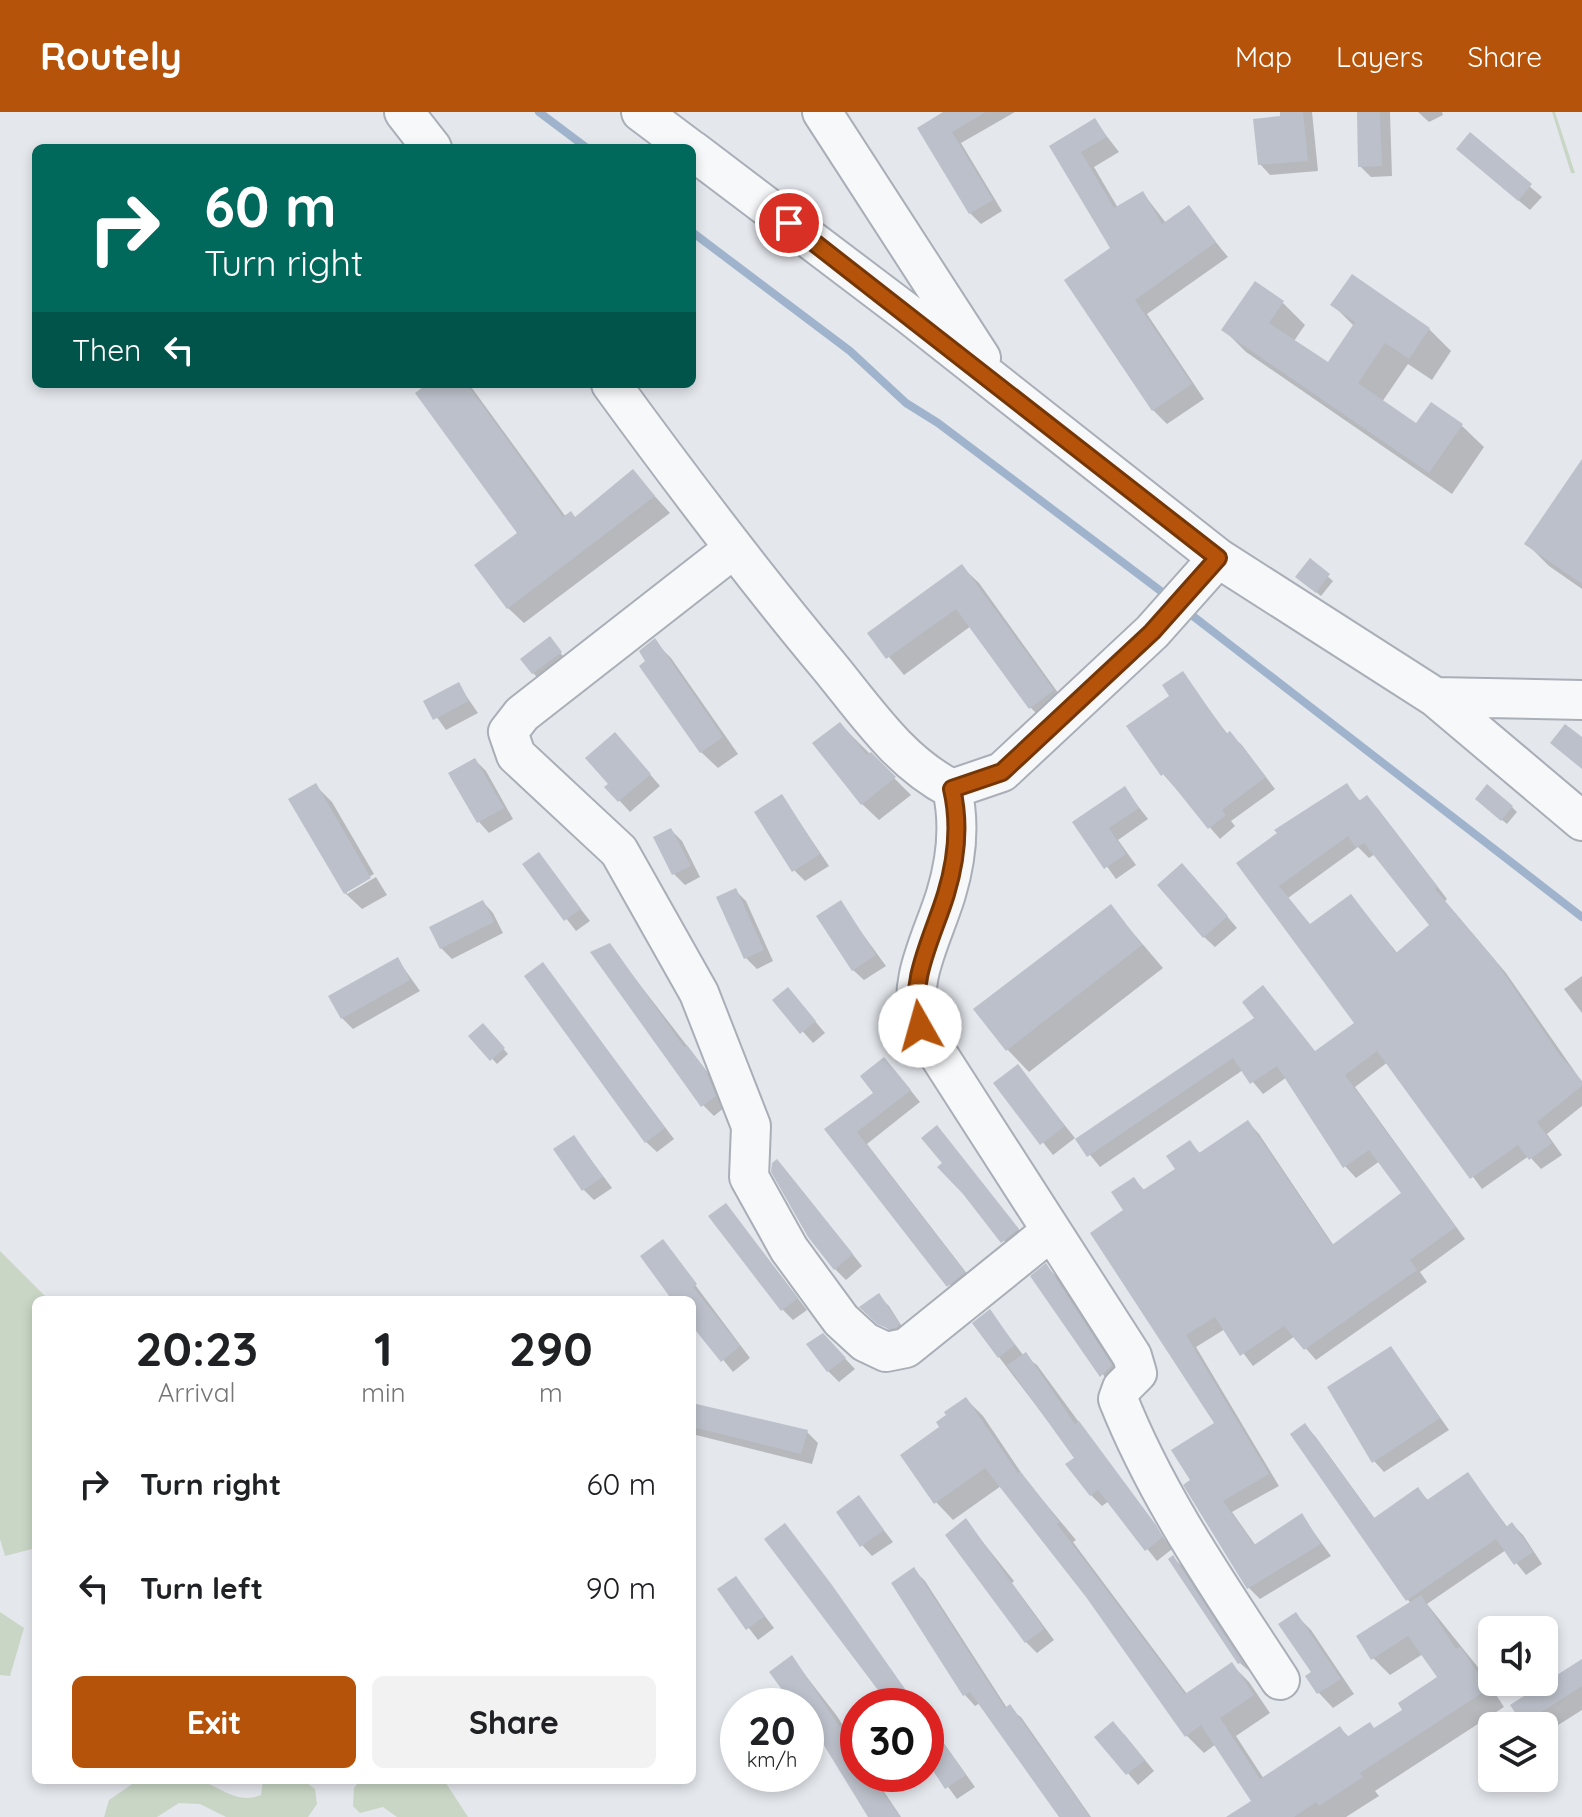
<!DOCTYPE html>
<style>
body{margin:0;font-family:Quicksand,sans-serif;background:#f2f2f2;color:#202124;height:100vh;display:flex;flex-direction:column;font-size:30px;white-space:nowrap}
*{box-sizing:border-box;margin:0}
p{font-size:26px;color:#757577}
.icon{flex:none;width:44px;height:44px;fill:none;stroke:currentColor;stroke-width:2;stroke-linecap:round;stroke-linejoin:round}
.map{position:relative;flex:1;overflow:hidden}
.side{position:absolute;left:32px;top:1184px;width:664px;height:488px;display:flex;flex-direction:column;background:#fff;border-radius:12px;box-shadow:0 4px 12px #0003}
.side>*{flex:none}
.guide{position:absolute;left:32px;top:32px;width:664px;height:244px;border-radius:12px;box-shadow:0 4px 12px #0003;background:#00695c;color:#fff;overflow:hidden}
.controls{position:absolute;left:1478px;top:1504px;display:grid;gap:16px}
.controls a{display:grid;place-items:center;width:80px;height:80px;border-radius:12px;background:#fff;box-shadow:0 4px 12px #0003;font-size:40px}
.speed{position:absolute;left:720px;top:1576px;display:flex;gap:16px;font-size:40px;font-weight:700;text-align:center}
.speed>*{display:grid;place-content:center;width:104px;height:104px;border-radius:50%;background:#fff;box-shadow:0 4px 12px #0003;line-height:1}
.speed small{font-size:20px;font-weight:400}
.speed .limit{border:12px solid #d22;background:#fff;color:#111}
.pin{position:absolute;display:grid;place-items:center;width:68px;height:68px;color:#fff;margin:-34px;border:4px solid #fff;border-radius:50%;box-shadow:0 2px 8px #0007}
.me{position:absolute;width:88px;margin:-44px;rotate:353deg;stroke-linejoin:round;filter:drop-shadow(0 0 6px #0008)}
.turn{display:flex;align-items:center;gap:28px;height:168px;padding:0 40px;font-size:36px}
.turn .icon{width:104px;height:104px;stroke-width:2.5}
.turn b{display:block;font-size:56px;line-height:68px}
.then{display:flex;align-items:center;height:76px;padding:0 40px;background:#0003;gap:16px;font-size:30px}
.eta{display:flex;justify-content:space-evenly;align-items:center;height:136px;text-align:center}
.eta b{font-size:48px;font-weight:700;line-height:56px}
.button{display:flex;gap:16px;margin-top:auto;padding:16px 40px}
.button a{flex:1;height:92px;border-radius:12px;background:#b45309;color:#fff;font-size:32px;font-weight:700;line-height:92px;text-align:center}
.button a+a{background:#f2f2f2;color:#202124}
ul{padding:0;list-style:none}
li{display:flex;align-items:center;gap:24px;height:104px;padding:0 40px}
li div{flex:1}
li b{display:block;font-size:30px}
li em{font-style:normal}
header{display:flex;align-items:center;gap:48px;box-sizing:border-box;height:112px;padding:0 40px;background:#b45309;color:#fff}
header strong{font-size:38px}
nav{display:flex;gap:44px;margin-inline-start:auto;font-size:28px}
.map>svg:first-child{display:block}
.green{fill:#c9d6c5}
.shadow{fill:#0003;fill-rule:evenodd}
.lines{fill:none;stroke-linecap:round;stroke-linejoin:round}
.stream{stroke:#9fb4cc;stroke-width:8}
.building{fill:#bbc0ca;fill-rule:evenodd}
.minor-casing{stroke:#a9aeb7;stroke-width:42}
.minor{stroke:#f7f8fa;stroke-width:38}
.route-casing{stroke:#753606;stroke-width:20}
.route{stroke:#b45309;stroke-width:14}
</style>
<header>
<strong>Routely</strong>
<nav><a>Map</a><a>Layers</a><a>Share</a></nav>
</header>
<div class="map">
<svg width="1582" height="1705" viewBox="0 0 1582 1705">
<rect width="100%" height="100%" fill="#e4e7ec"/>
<path class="green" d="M1552 0H1555L1575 61H1571Z
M0 1139 49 1188H36V1436L5 1444 0 1427Z
M0 1500 24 1516 10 1564 0 1563Z
M138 1668C156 1668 177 1666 195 1668 218 1671 235 1694 261 1683L263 1668H303L315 1677 317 1692 308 1705H226L200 1692 179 1691 157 1705H104L109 1688Z
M360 1668H444L468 1705H397L383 1695 360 1701 353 1694 354 1676Z"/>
<path class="shadow" d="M949 0H1015L961 31 1002 99 981 112 970 101 919 17Z
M1282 0H1312L1318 59 1270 63 1260 52 1282 6Z
M1359 0H1390L1392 64 1371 65 1360 54Z
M1418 0H1442L1443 3 1429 10Z
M1095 9 1119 40 1094 55 1118 96 1143 81 1166 111 1188 96 1228 145 1147 202 1204 287 1167 312 1153 298 1113 137 1052 35Z
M1470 23 1542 85 1530 98 1469 47Z
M1283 191 1305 213 1294 229 1328 253 1355 215 1333 193 1429 217 1451 239 1432 268 1408 252 1382 290 1417 314 1461 313 1484 335 1452 382 1246 240 1224 218Z
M431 272H469L566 405 575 407 633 360 670 401 524 511 508 496 520 422Z
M1582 350V477L1549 454 1527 432Z
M1310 449 1333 469 1321 484 1303 469Z
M962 455 979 471 1069 596 1047 612 1030 595 971 514 904 563 870 522Z
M654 529 671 546 738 642 718 656 701 640 648 549Z
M554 533 567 549 541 569 533 561Z
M1183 562 1228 623 1241 632 1275 677 1231 709 1235 714 1220 727 1163 662 1172 585Z
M458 572 478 601 446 618 426 590Z
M840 612 911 683 879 708 862 692Z
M626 634 660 674 630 700 607 675Z
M475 648 486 659 513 707 489 721 479 710Z
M315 673 332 690 374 762 347 778V782L376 765 387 783 362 797 345 781Z
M1346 673 1361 690 1367 686 1378 697 1447 787 1445 789 1506 861 1582 970V994L1547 1022 1562 1043 1541 1057 1529 1044 1482 1077 1388 950 1355 975 1465 1127 1420 1160 1427 1170 1316 1248 1295 1224 1253 1254 1225 1217 1196 1235 1279 1374 1232 1400 1256 1434 1302 1404 1331 1444 1260 1487 1249 1476 1186 1373 1193 1369 1217 1312 1126 1099 1134 1067 1145 1079 1178 1058 1190 1031 1201 1042 1248 1010 1259 1022 1334 1134 1404 1081 1380 1049 1356 1066 1345 1054 1287 965 1263 982 1243 958 1100 1055 1078 1028 1257 906 1316 941 1357 912 1238 751ZM1358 735 1369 746 1375 742 1431 814 1398 842 1351 784 1311 814 1288 786Z
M1124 676 1148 707 1118 728 1136 753 1116 767 1075 710Z
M782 684 829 754 805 769 794 758Z
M1482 692 1512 695 1517 700 1507 712Z
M671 718 682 729 700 765 685 773 674 762Z
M538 742 590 809 576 819 524 752Z
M1193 764 1237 816 1215 835 1204 825Z
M735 778 746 789 773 849 757 857 746 846 718 786Z
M483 790 493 801 503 821 452 847 441 836Z
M840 791 886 854 864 868 853 858Z
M1110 794 1163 856 1029 960 1007 937Z
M610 834 715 970 725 995 714 1004 703 993Z
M398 848 420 879 353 917 342 906Z
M543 853 674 1027 657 1040 646 1030Z
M1582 864V901L1564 877Z
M788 877 825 921 813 931 775 888Z
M483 914 508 942 497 952 471 924Z
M1018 955 1075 1026 1053 1043 996 971Z
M895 959 920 990 867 1032 975 1172 959 1184 827 1017 876 981Z
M937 1016 1027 1128 1013 1140 945 1051Z
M574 1025 612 1076 594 1088 584 1078Z
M787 1060 862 1154 846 1168 835 1157Z
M726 1093 807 1198 793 1208 782 1197Z
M663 1130 750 1246 733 1260 692 1209V1188H676Z
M1046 1154 1057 1165 1122 1266 1112 1275 1033 1165Z
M878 1183 889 1194 908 1224 901 1227 872 1205Z
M990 1200 1024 1244 1037 1253 1172 1437 1157 1449 1109 1389 1102 1394 1091 1383 1076 1346 999 1245Z
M823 1223 855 1257 839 1270 828 1259Z
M1391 1236 1449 1318 1384 1360 1374 1349Z
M966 1287 983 1304 1026 1368 1076 1428 1073 1430 1187 1582 1232 1553 1249 1570 1270 1601 1236 1624 1264 1667 1340 1616 1350 1626 1375 1618 1405 1598 1440 1566 1423 1542 1390 1563 1373 1546 1411 1492 1292 1322 1304 1314 1315 1324 1375 1407 1418 1378 1429 1389 1468 1362 1508 1416 1512 1412 1523 1423 1542 1452 1526 1463 1506 1438 1427 1492 1477 1554 1504 1595 1375 1679 1379 1684 1346 1705H1230L1253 1689 1216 1632 1204 1641 1187 1624 1087 1484 1001 1374 953 1408 936 1390 942 1316Z
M692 1292 807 1320 818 1331 812 1352 692 1322Z
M859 1386 893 1430 872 1444 862 1433Z
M966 1409 1014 1469 1012 1471 1054 1528 1037 1541 1026 1530Z
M1173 1446 1182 1454 1249 1559 1240 1551Z
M914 1458 925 1469 1007 1596 1021 1605 1091 1705H1062L980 1591 975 1594 965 1583 893 1472Z
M736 1466 774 1516 758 1528 720 1478Z
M1296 1503 1311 1518 1354 1582 1333 1596 1319 1581Z
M792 1546 837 1604 858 1638V1662H872L901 1705H870L819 1622 806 1607V1594H797Z
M1582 1549V1598L1544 1622V1614H1527L1524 1611Z
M926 1606 975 1675 957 1687 926 1645Z
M1124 1622 1154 1659 1138 1673 1097 1625Z"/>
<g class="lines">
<path class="stream" d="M539 0 587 36
M692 120 850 239 906 291 938 311 1166 483
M1189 501 1582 805"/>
</g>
<path class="building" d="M943 0H986L952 20 993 88 969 102 917 16Z
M1280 0H1303L1308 49 1258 53 1253 7 1280 4Z
M1357 0H1380L1382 54 1358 55Z
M1095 6 1107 25 1081 40 1114 96 1143 79 1162 112 1189 93 1216 130 1135 188 1192 272 1152 299 1064 168 1110 136 1049 34Z
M1470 20 1532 72 1518 89 1456 37Z
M1352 162 1430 216 1409 247 1385 231 1358 271 1416 311 1431 290 1463 312 1429 361 1221 218 1255 169 1284 189 1269 211 1328 250 1355 210 1330 193Z
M427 272H467L563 405 571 399 575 405 633 357 655 384 507 497 474 453 517 421 415 281Z
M1582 347V472L1524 432Z
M1310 446 1330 462 1316 481 1295 465Z
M962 452 1054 578 1029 597 956 497 886 547 867 521Z
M550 524 562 540 532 562 520 547Z
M655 526 723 625 700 641 639 554 645 549 639 539Z
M1183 559 1226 622 1230 619 1266 665 1222 698 1226 703 1208 717 1164 662 1161 664 1126 614 1169 584 1162 573Z
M459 570 469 589 433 608 423 589Z
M840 610 867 643 871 640 896 665 861 693 812 631Z
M1565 612 1582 625V657L1550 631Z
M615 620 651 662 618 690 604 675 608 672 585 646Z
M475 646 504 696 477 711 448 661Z
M316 671 371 766 344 782 288 687Z
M1347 671 1359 689 1367 683 1438 775 1435 777 1495 848 1559 942 1582 969V974L1537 1010 1552 1031 1529 1048 1518 1033 1470 1067 1377 939 1345 963 1456 1115 1410 1148 1417 1158 1304 1238 1284 1214 1240 1244 1215 1205 1186 1223 1269 1362 1223 1389 1254 1433 1302 1401 1321 1432 1247 1477 1183 1373 1190 1368 1171 1338 1214 1311 1090 1121 1123 1098 1111 1080 1134 1065 1143 1078 1175 1057 1166 1044 1190 1028 1199 1041 1248 1008 1332 1133 1401 1081 1369 1038 1343 1056 1277 954 1250 972 1233 946 1087 1045 1075 1027 1254 906 1242 890 1263 873 1315 939 1354 911 1236 751 1277 721 1274 718ZM1348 724 1356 736 1364 731 1429 813 1396 841 1351 782 1310 812 1279 774Z
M1487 672 1513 694 1501 709 1475 687Z
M1125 674 1139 696 1109 716 1126 742 1104 757 1072 710Z
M782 682 820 742 792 760 754 700Z
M671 716 691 754 672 763 653 725Z
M539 740 581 797 564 809 522 752Z
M1182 751 1228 804 1203 826 1157 773Z
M736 776 764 838 744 847 716 785Z
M483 788 494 810 440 837 429 815Z
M841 788 876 843 852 859 816 804Z
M1111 792 1142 833 1006 939 973 897Z
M610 831 684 935 687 933 705 957 716 984 701 995 590 840Z
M398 845 410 868 341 907 328 884Z
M543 850 665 1016 645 1031 524 864Z
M788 875 816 909 800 922 772 888Z
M483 911 505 936 490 949 468 924Z
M884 945 911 978 857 1020 965 1160 947 1175 824 1017 873 981 860 964Z
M1018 952 1065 1014 1040 1033 993 971Z
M937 1013 1019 1117 1001 1131 963 1082 937 1055 942 1051 921 1026Z
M574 1023 603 1065 582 1079 553 1037Z
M777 1047 853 1142 834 1158 808 1125 771 1060 772 1051Z
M726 1091 798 1186 781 1199 708 1104Z
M663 1127 697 1172 693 1175 740 1234 721 1250 692 1214V1188H672L640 1144Z
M1046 1151 1112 1253 1100 1265 1030 1164Z
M879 1181 900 1212 896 1216 889 1217 877 1212 859 1195Z
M990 1197 1015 1233 998 1246 972 1211Z
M823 1221 846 1246 827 1260 806 1232Z
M1391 1234 1440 1306 1372 1351 1327 1275Z
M1026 1240 1075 1312 1079 1309 1156 1413 1163 1425 1145 1439 1098 1378 1090 1384 1065 1352 1074 1346 1007 1253Z
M966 1285 1018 1361 1020 1359 1060 1410 1057 1412 1185 1582 1232 1550 1254 1583 1220 1606 1260 1667 1340 1614 1347 1625 1370 1610 1374 1616 1402 1598 1398 1591 1437 1565 1408 1524 1371 1548 1356 1524 1421 1483 1456 1537 1460 1534 1488 1577 1360 1661 1363 1665 1319 1694 1316 1690 1294 1705H1226L1251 1689 1201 1613 1185 1625 1086 1485 985 1356 934 1392 900 1343 939 1315 936 1310 946 1303 944 1300Z
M692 1291 808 1318 801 1342 692 1315Z
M1305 1311 1374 1406 1418 1375 1427 1388 1468 1360 1506 1415 1512 1410 1533 1440 1514 1453 1496 1427 1406 1489 1290 1322Z
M859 1383 884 1418 860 1435 836 1400Z
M966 1406 1044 1517 1025 1531 945 1423Z
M785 1411 832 1473 917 1594H890L764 1427Z
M1173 1443 1195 1477 1242 1550 1238 1552 1168 1447Z
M914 1455 1005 1596 1010 1592 1090 1705H1059L970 1580 963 1584 891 1471Z
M736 1464 765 1504 746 1518 717 1477Z
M1296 1500 1341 1567 1317 1582 1305 1564 1311 1560 1278 1512Z
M792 1543 858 1642V1662H870L900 1705H868L806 1604V1594H794L769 1560Z
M1582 1547V1574L1523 1612 1510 1593Z
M926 1607 966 1663 945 1677 926 1648Z
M1113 1609 1145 1648 1126 1663 1094 1625Z"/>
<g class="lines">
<g class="minor-casing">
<path id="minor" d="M404 0 432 36
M641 0 689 36
M822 0 981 246
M692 38 910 203 1218 446 1435 585 1582 709
M611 272C681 368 752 462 828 553 865 598 899 650 952 677L1002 660 1152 520 1218 446
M732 438 522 602 508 620 516 643 619 739 699 881 751 1014 749 1065 789 1137 841 1208 865 1230 886 1240 906 1236 1050 1120
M1435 585 1582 588
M952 677C960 711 956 749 946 782 933 825 906 870 920 914L1132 1244 1137 1261 1122 1276 1118 1287C1158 1388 1221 1477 1280 1568"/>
</g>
<use href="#minor" class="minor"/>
</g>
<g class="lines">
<g class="route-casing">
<path id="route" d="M789 111 1218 446 1152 520 1002 660 952 677C960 711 956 749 946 782 933 825 907 870 920 914"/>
</g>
<use href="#route" class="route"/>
</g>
</svg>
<div class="controls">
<a><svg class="icon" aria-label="sound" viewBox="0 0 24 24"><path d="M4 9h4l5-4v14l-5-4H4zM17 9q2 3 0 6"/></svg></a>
<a><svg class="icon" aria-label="layers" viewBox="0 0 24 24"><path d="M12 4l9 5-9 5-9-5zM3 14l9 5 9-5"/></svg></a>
</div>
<div class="speed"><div>20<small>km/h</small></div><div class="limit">30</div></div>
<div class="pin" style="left:789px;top:111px;background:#d93025"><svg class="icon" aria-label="arrive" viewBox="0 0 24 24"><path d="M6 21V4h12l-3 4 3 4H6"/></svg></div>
<svg class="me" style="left:920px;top:914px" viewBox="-20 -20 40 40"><circle r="19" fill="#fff"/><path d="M0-13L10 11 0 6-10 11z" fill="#b45309"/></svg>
<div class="guide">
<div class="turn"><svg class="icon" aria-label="right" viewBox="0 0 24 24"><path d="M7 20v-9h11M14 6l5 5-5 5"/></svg><div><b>60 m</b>Turn right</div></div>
<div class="then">Then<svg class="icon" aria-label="left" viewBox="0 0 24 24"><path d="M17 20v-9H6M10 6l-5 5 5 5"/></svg></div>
</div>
<section class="side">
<div class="eta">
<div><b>20:23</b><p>Arrival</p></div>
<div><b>1</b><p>min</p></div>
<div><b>290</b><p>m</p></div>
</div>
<ul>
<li><svg class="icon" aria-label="right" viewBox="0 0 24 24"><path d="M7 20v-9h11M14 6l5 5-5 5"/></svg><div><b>Turn right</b></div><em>60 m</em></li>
<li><svg class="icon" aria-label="left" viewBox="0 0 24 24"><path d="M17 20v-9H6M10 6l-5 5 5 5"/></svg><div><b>Turn left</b></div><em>90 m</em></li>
</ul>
<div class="button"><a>Exit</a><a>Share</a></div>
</section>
</div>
